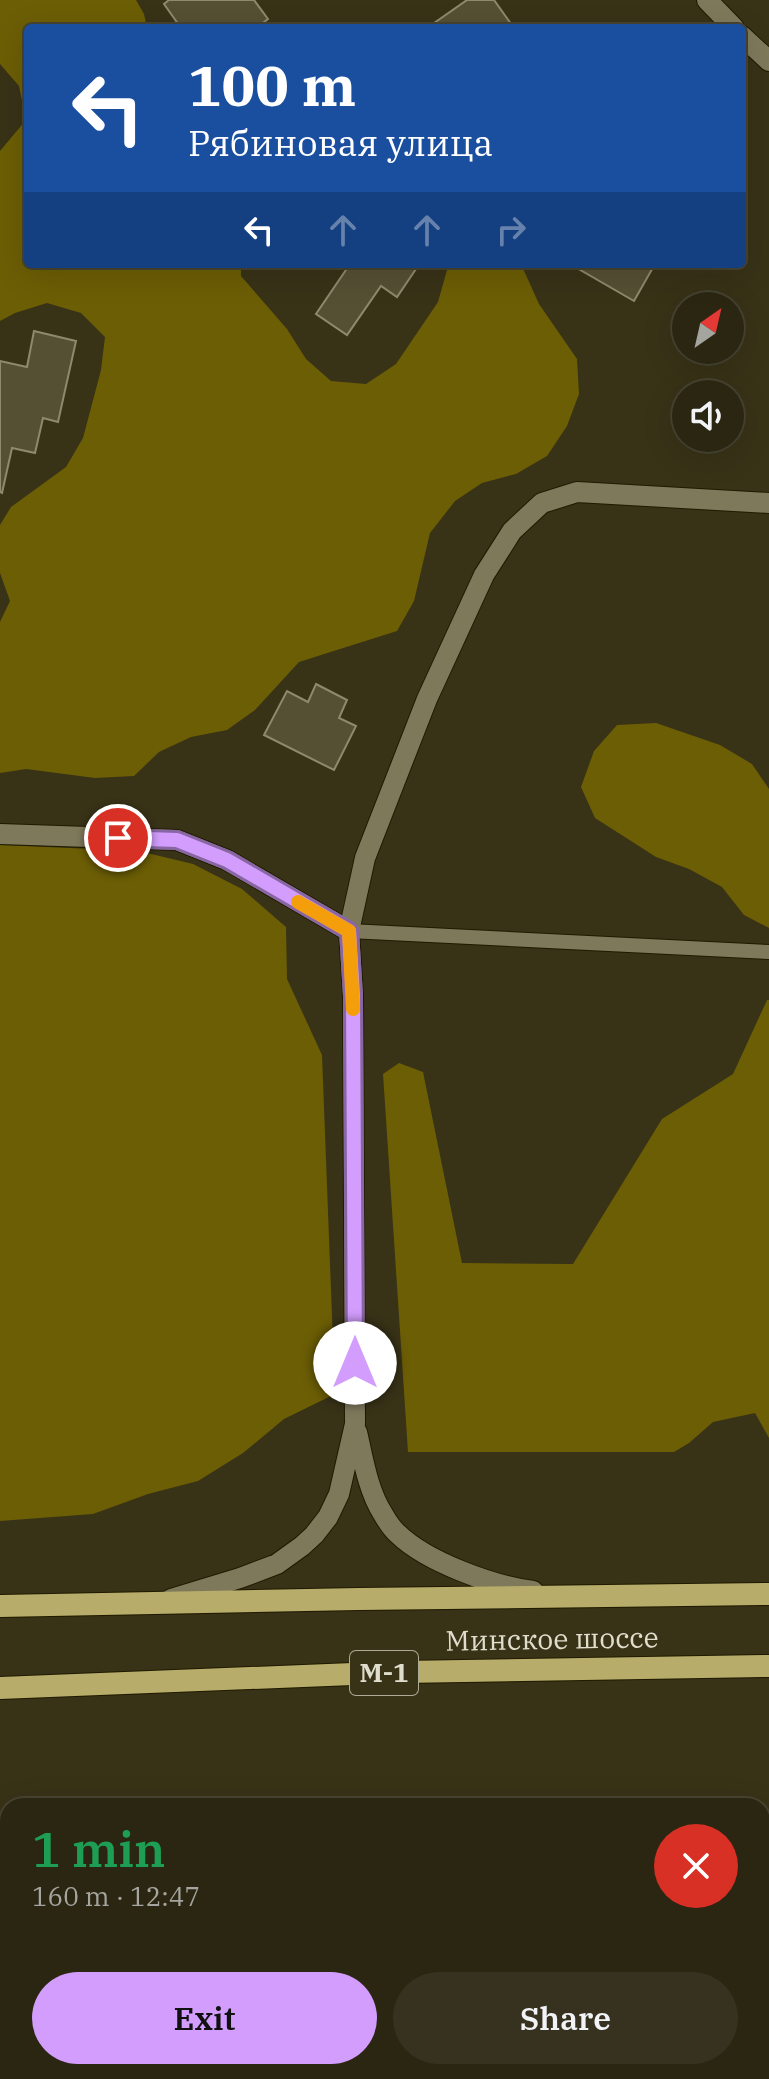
<!DOCTYPE html>
<meta charset="utf-8">
<style>
body{margin:0;font-family:"IBM Plex Serif",serif;background:#36321f;color:#f1f3f6;height:100vh;display:flex;flex-direction:column;font-size:30px;white-space:nowrap}
*{box-sizing:border-box;margin:0}
p{font-size:26px;color:#a5a59f}
.icon{flex:none;width:44px;height:44px;fill:none;stroke:currentColor;stroke-width:2;stroke-linecap:round;stroke-linejoin:round}
.map{position:relative;flex:1;overflow:hidden}
.sheet{position:absolute;left:0px;top:1798px;width:770px;height:282px;display:flex;flex-direction:column;background:#2a2611;border-radius:24px 24px 0 0;box-shadow:0 8px 32px #0002,0 0 0 2px #464331}
.sheet>*{flex:none}
.hud{position:absolute;left:24px;top:24px;width:722px;height:244px;border-radius:8px;box-shadow:0 8px 32px #0002,0 0 0 2px #464331;background:#1a4fa0;color:#fff;overflow:hidden}
.needle{width:52px;rotate:34deg}
.tools{position:absolute;left:672px;top:292px;display:grid;gap:16px}
.tools a{display:grid;place-items:center;width:72px;height:72px;border-radius:50%;background:#2a2611;box-shadow:0 8px 32px #0002,0 0 0 2px #464331;font-size:40px}
.pin{position:absolute;display:grid;place-items:center;width:68px;height:68px;color:#fff;margin:-34px;border:4px solid #fff;border-radius:50%;box-shadow:0 2px 8px #0007}
.me{position:absolute;width:88px;margin:-44px;rotate:0deg;stroke-linejoin:round;filter:drop-shadow(0 0 6px #0008)}
.turn{display:flex;align-items:center;gap:28px;height:168px;padding:0 32px;font-size:36px}
.turn .icon{width:104px;height:104px;stroke-width:2.5}
.turn b{display:block;font-size:56px;line-height:68px}
.lanes{display:flex;align-items:center;height:76px;padding:0 32px;background:#0003;justify-content:center;gap:40px;direction:ltr}
.lanes .off{opacity:.35}
.round{display:grid;place-items:center;flex:none;width:84px;height:84px;border-radius:42px;background:#36321f}
.head{display:flex;align-items:center;justify-content:space-between;height:136px;padding:0 32px}
h1{font-size:48px;font-weight:600;line-height:60px;color:#1e9e55}
.button{display:flex;gap:16px;margin-top:auto;padding:16px 32px}
.button a{flex:1;height:92px;border-radius:48px;background:#d29dfd;color:#111;font-size:32px;font-weight:600;line-height:92px;text-align:center}
.button a+a{background:#36321f;color:#f1f3f6}
.map>svg:first-child{display:block}
.forest{fill:#6c5e05}
.building{fill:#555034;stroke:#908a6c;stroke-width:2}
.lines{fill:none;stroke-linecap:round;stroke-linejoin:round}
.service-casing{stroke:#1f1a01;stroke-width:16}
.minor-casing{stroke:#1f1a01;stroke-width:22}
.trunk-casing{stroke:#1f1a01;stroke-width:24}
.service{stroke:#7f795c;stroke-width:14}
.minor{stroke:#7f795c;stroke-width:20}
.trunk{stroke:#b8ac6a;stroke-width:22}
.rail{stroke:#c3c0ad;stroke-width:6;stroke-dasharray:16 8;stroke-linecap:butt}
.route-casing{stroke:#8866a4;stroke-width:20}
.route{stroke:#d29dfd;stroke-width:14}
.slow{stroke:#f59e0b;stroke-width:14}
.labels{text-anchor:middle;stroke-width:6;stroke-linejoin:round;paint-order:stroke}
.shield{fill:#383217;stroke:#adaa96;stroke-width:2}
.shield-label{font-size:26px;font-weight:bold;fill:#dfddcc}
.street-label{font-size:28px;fill:#dfddcc;stroke:#383217}
</style>
<div class="map">
<svg width="769" height="2079" viewBox="0 0 769 2079">
<rect width="100%" height="100%" fill="#383217"/>
<path class="forest" d="M0 0H136L144 14 147 28H28V264H241V276L287 329 306 359 331 381 366 384 396 364 438 302 447 270 444 264H521L539 304 577 359 579 394 567 426 547 456 516 474 482 483 455 501 430 533 414 601 397 631 299 662 255 710 227 730 191 737 159 752 134 776 95 778 26 769 0 773V622L10 601 0 573V525L11 507 66 467 83 438 101 370 105 337 81 313 47 303 15 313 0 321V151L26 120 19 86 0 64Z
M656 723 720 745 752 764 769 789V928L744 915 722 887 689 869 656 857 595 818 581 787 594 751 617 725Z
M0 845 139 851 193 864 242 889 286 927 287 979 322 1055 335 1394 284 1419 243 1453 198 1481 148 1494 93 1514 0 1521Z
M767 1000H769V1438L755 1413 713 1422 689 1443 674 1452H408L383 1074 399 1063 423 1072 462 1263 573 1264 662 1119 733 1074Z
M0 2011H8V2072H114C92 2079 28 2079 0 2079Z
M558 2072H738L769 2076V2079H484Z"/>
<path class="building" d="M169 0H254L268 19 256 28H181L164 4Z
M467 0H494L514 28H427Z
M350 264H415L418 266 397 297 381 286 347 335 316 314Z
M570 264H655L634 301Z
M34 331 76 341 58 422 43 418 35 453 12 448 2 493 0 492V361L27 367Z
M316 684 347 700 339 718 356 726 334 770 264 735 287 691 308 702Z"/>
<g class="lines">
<g class="service-casing">
<path id="service" d="M349 931 769 952"/>
</g>
<g class="minor-casing">
<path id="minor" d="M707 0 734 28
M742 36 769 61
M0 834 177 840 227 860 349 931
M357 1432C363 1458 368 1491 383 1514 387 1521 392 1529 398 1534 427 1562 493 1586 533 1591
M171 1599 240 1578 277 1564 302 1546 314 1535 328 1517 339 1494 355 1424 353 996 349 931 365 858 427 699 484 575 512 531 542 503 577 492 769 503"/>
</g>
<g class="trunk-casing">
<path id="trunk" d="M0 1606 359 1599 769 1594
M0 1688 402 1672 769 1666"/>
</g>
<use href="#service" class="service"/>
<use href="#minor" class="minor"/>
<use href="#trunk" class="trunk"/>
<path class="rail" d="M0 1884H8
M762 1911 769 1912
M0 1914H8
M762 1930H769
M0 1974 8 1973
M762 1974 769 1975
M0 1993 8 1992
M762 1997 769 1998"/>
</g>
<g class="lines">
<g class="route-casing">
<path id="route" d="M118 838 177 840 227 860 349 931 353 996 355 1363"/>
</g>
<use href="#route" class="route"/>
<path class="slow" d="M298 902 349 931 353 1009"/>
</g>
<g class="labels">
<rect class="shield" x="350" y="1651" width="68" height="44" rx="6"/>
<g class="shield-label">
<text x="384" y="1682">М-1</text>
</g>
<g class="street-label">
<text transform="translate(552 1639) rotate(-1)" y="10">Минское шоссе</text>
</g>
</g>
</svg>
<div class="tools">
<a><svg class="needle" viewBox="-14 -14 28 28"><path d="M0-13l5 13h-10z" fill="#e53935"/><path d="M0 13l5-13h-10z" fill="#a5a59f"/></svg></a>
<a><svg class="icon" aria-label="sound" viewBox="0 0 24 24"><path d="M4 9h4l5-4v14l-5-4H4zM17 9q2 3 0 6"/></svg></a>
</div>
<div class="pin" style="left:118px;top:838px;background:#d93025"><svg class="icon" aria-label="arrive" viewBox="0 0 24 24"><path d="M6 21V4h12l-3 4 3 4H6"/></svg></div>
<svg class="me" style="left:355px;top:1363px" viewBox="-20 -20 40 40"><circle r="19" fill="#fff"/><path d="M0-13L10 11 0 6-10 11z" fill="#d29dfd"/></svg>
<div class="hud">
<div class="turn"><svg class="icon" aria-label="left" viewBox="0 0 24 24"><path d="M17 20v-9H6M10 6l-5 5 5 5"/></svg><div><b>100 m</b>Рябиновая улица</div></div>
<div class="lanes"><svg class="icon" aria-label="left" viewBox="0 0 24 24"><path d="M17 20v-9H6M10 6l-5 5 5 5"/></svg><svg class="icon off" aria-label="ahead" viewBox="0 0 24 24"><path d="M12 20V5M6 11l6-6 6 6"/></svg><svg class="icon off" aria-label="ahead" viewBox="0 0 24 24"><path d="M12 20V5M6 11l6-6 6 6"/></svg><svg class="icon off" aria-label="right" viewBox="0 0 24 24"><path d="M7 20v-9h11M14 6l5 5-5 5"/></svg></div>
</div>
<section class="sheet">
<div class="head"><div><h1>1 min</h1><p>160 m · 12:47</p></div><a class="round" style="background:#d93025;color:#fff"><svg class="icon" aria-label="close" viewBox="0 0 24 24"><path d="M6 6l12 12M18 6L6 18"/></svg></a></div>
<div class="button"><a>Exit</a><a>Share</a></div>
</section>
</div>
